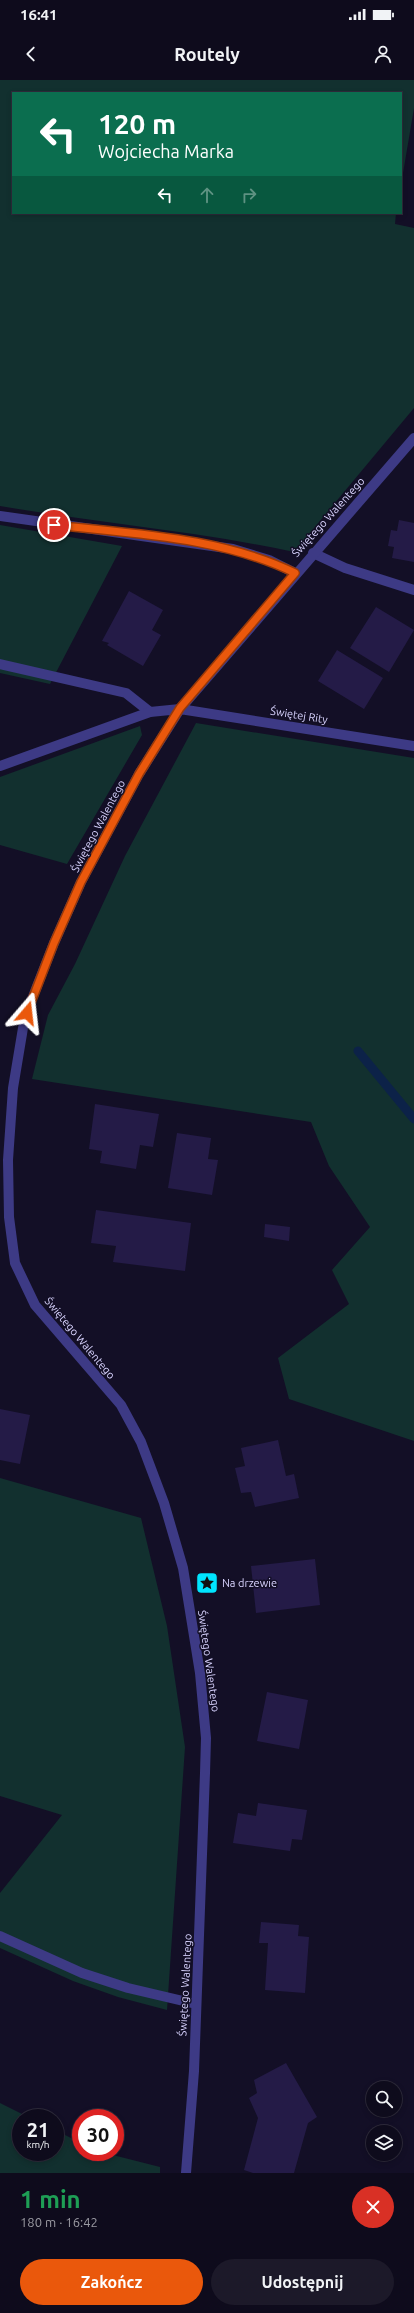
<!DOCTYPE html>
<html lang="pl">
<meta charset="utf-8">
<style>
body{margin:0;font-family:Ubuntu,sans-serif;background:#1c1929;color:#f1f3f6;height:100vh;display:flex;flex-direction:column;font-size:15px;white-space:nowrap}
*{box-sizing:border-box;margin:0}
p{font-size:13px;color:#9b9ba3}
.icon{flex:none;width:22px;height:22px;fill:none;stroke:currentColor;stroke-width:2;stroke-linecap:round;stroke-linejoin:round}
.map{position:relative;height:2093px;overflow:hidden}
.details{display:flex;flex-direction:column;background:#0e0b1c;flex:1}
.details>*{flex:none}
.guide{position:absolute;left:12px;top:12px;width:390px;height:122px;border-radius:0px;box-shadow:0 2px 6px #0003,0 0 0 1px #2e2b3b;background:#0b6e4f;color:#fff;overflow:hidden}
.buttons{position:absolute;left:366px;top:2001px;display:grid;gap:8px}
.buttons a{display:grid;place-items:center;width:36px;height:36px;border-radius:50%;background:#0e0b1c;box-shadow:0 2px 6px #0003,0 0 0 1px #2e2b3b;font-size:20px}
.speed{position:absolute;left:12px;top:2029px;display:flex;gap:8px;font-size:20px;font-weight:700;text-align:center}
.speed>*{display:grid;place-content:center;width:52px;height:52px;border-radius:50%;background:#0e0b1c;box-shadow:0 2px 6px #0003,0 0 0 1px #2e2b3b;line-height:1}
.speed small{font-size:10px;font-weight:400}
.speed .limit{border:6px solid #d22;background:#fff;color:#111}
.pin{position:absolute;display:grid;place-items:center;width:34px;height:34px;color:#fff;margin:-17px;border:2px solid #fff;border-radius:50%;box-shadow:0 1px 4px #0007}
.me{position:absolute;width:44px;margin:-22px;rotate:17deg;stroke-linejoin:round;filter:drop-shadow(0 0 3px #0008)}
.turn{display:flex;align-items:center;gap:14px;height:84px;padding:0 20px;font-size:18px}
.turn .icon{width:52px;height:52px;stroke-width:2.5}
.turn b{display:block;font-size:28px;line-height:34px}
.lanes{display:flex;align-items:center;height:38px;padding:0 20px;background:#0003;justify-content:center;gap:20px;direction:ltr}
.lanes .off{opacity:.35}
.round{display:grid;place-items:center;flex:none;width:42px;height:42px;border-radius:21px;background:#1c1929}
.summary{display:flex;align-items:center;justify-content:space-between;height:68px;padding:0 20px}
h1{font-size:24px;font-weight:700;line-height:30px;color:#1e9e55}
.button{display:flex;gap:8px;margin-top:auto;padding:8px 20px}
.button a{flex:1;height:46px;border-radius:24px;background:#ea580c;color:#fff;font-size:16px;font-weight:700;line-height:46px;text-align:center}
.button a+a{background:#1c1929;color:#f1f3f6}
.status{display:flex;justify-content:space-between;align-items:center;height:28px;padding:0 20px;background:#0e0b1c;direction:ltr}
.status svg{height:11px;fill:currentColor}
header{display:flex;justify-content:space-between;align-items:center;height:52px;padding:0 20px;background:#0e0b1c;font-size:18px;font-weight:700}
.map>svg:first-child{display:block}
.green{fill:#12302f}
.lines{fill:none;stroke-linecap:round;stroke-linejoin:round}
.stream{stroke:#0c2248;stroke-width:9}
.building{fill:#241b47}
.service{stroke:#3d3a85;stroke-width:10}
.minor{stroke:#3d3a85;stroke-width:10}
.route-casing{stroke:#983908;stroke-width:10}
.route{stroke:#ea580c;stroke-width:7}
.labels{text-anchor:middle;stroke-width:3;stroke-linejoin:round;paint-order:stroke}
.street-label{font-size:11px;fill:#d9d4ff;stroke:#130f26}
.poi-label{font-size:11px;fill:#d9d4ff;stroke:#130f26;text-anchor:start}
</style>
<div class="status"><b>16:41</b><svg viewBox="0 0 49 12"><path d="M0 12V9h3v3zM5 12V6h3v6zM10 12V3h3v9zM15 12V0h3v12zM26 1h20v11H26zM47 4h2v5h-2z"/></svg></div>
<header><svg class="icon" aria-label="back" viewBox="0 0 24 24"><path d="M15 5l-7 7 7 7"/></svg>Routely<svg class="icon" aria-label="person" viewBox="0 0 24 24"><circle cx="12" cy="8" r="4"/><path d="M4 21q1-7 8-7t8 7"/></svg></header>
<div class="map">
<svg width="414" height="2093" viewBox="0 0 414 2093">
<rect width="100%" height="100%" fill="#130f26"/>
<path class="green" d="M0 0H414V28L401 105V13H13V133H396L395 144 414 148V328L294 472C197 451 98 443 0 426Z
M0 445 122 466 50 604 0 593Z
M196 643 414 678V1361L289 1319 278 1278 349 1224 332 1190 370 1147 329 1086 311 1042 32 999 48 935 75 884 125 776Z
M140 646 142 655 67 784 0 765V697Z
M0 1398 141 1438 167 1546 185 1667 167 1930 118 1917 73 1901 0 1868V1813L62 1735 0 1716Z
M0 2023 30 2038H21V2072H55V2050L81 2063V2072H101L160 2087V2093H0Z"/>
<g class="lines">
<path class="stream" d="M358 971 414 1039"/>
</g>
<path class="building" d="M399 440 414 443V482L392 478 394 467 388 466 391 450 397 451Z
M129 511 163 530 152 550 161 555 143 586 107 565 109 563 102 561Z
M376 527 414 550 389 592 350 568Z
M337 570 383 598 364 629 318 601Z
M95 1024 159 1034 153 1067 140 1065 136 1089 100 1083 102 1071 89 1069Z
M177 1053 211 1058 208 1079 218 1080 212 1115 168 1108Z
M96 1130 191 1143 185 1191 113 1182 116 1166 91 1163Z
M265 1144 290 1147 289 1161 264 1157Z
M0 1329 30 1335 20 1384 0 1380Z
M278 1360 286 1396 294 1394 299 1418 255 1427 251 1412 241 1413 235 1388 245 1386 241 1368Z
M315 1479 320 1525 256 1533 251 1486Z
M267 1612 308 1620 299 1669 257 1661Z
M258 1723 307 1730 302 1760 292 1759 290 1771 233 1763 238 1733 256 1736Z
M261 1842 299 1845 298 1856 309 1857 305 1913 265 1910 268 1863H259Z
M286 1983 317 2037 308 2043 294 2093H253L244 2090 258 2038 249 2018 257 2013 254 2000Z"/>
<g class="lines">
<path class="service" d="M313 473 345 488 414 510
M0 584 126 613 150 632
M0 1856 82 1893 128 1908 196 1924"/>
<path class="minor" d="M0 436 233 469 269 480 295 493
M0 686 150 632 180 629 414 666
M186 2093 194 1991 205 1693 206 1658 200 1593 183 1488 164 1423 141 1362 121 1325 35 1225 15 1183 9 1137 8 1080 13 1008 23 948 32 919 54 863 81 802 139 694 180 629 414 358"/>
</g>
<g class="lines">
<g class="route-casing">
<path id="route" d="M27 933 54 863 81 802 139 694 180 628 295 493C221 457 135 454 54 445"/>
</g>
<use href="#route" class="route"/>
</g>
<defs>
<g id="sight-square" transform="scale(1.15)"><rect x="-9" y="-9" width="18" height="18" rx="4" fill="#00e5ff" stroke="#130f26"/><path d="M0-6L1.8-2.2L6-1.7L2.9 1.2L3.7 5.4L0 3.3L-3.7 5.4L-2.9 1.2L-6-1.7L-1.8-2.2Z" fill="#111"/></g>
</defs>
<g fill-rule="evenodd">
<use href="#sight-square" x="207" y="1503"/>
</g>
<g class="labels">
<g class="street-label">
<text transform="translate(328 437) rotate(-48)" y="4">Świętego Walentego</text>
<text transform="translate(299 635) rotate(9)" y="4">Świętej Rity</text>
<text transform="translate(98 746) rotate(-62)" y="4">Świętego Walentego</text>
<text transform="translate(80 1258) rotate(50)" y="4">Świętego Walentego</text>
<text transform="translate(209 1581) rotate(82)" y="4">Świętego Walentego</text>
<text transform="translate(185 1905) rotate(-87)" y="4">Świętego Walentego</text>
</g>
<g class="poi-label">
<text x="222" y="1507">Na drzewie</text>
</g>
</g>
</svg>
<div class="buttons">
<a><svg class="icon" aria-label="search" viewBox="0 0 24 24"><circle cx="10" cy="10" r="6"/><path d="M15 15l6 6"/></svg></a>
<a><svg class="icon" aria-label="layers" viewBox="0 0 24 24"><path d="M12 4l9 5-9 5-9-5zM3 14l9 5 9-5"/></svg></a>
</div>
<div class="speed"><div>21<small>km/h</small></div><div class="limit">30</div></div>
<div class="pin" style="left:54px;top:445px;background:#d93025"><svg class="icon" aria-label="arrive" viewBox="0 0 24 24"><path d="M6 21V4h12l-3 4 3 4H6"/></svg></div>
<svg class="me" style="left:27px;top:933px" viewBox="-20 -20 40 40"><path d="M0-17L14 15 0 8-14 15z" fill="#ea580c" stroke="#fff" stroke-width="4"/></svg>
<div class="guide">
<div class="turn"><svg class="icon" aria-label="left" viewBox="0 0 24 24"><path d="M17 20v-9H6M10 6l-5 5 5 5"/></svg><div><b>120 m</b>Wojciecha Marka</div></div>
<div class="lanes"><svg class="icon" aria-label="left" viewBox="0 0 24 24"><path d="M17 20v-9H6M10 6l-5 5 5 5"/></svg><svg class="icon off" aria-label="ahead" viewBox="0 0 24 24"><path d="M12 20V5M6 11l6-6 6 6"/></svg><svg class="icon off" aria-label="right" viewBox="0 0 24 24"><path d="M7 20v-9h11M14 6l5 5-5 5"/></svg></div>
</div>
</div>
<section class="details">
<div class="summary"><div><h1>1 min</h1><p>180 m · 16:42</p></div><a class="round" style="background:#d93025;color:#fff"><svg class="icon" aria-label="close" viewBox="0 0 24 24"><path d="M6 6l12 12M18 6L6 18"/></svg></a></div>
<div class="button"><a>Zakończ</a><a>Udostępnij</a></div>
</section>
